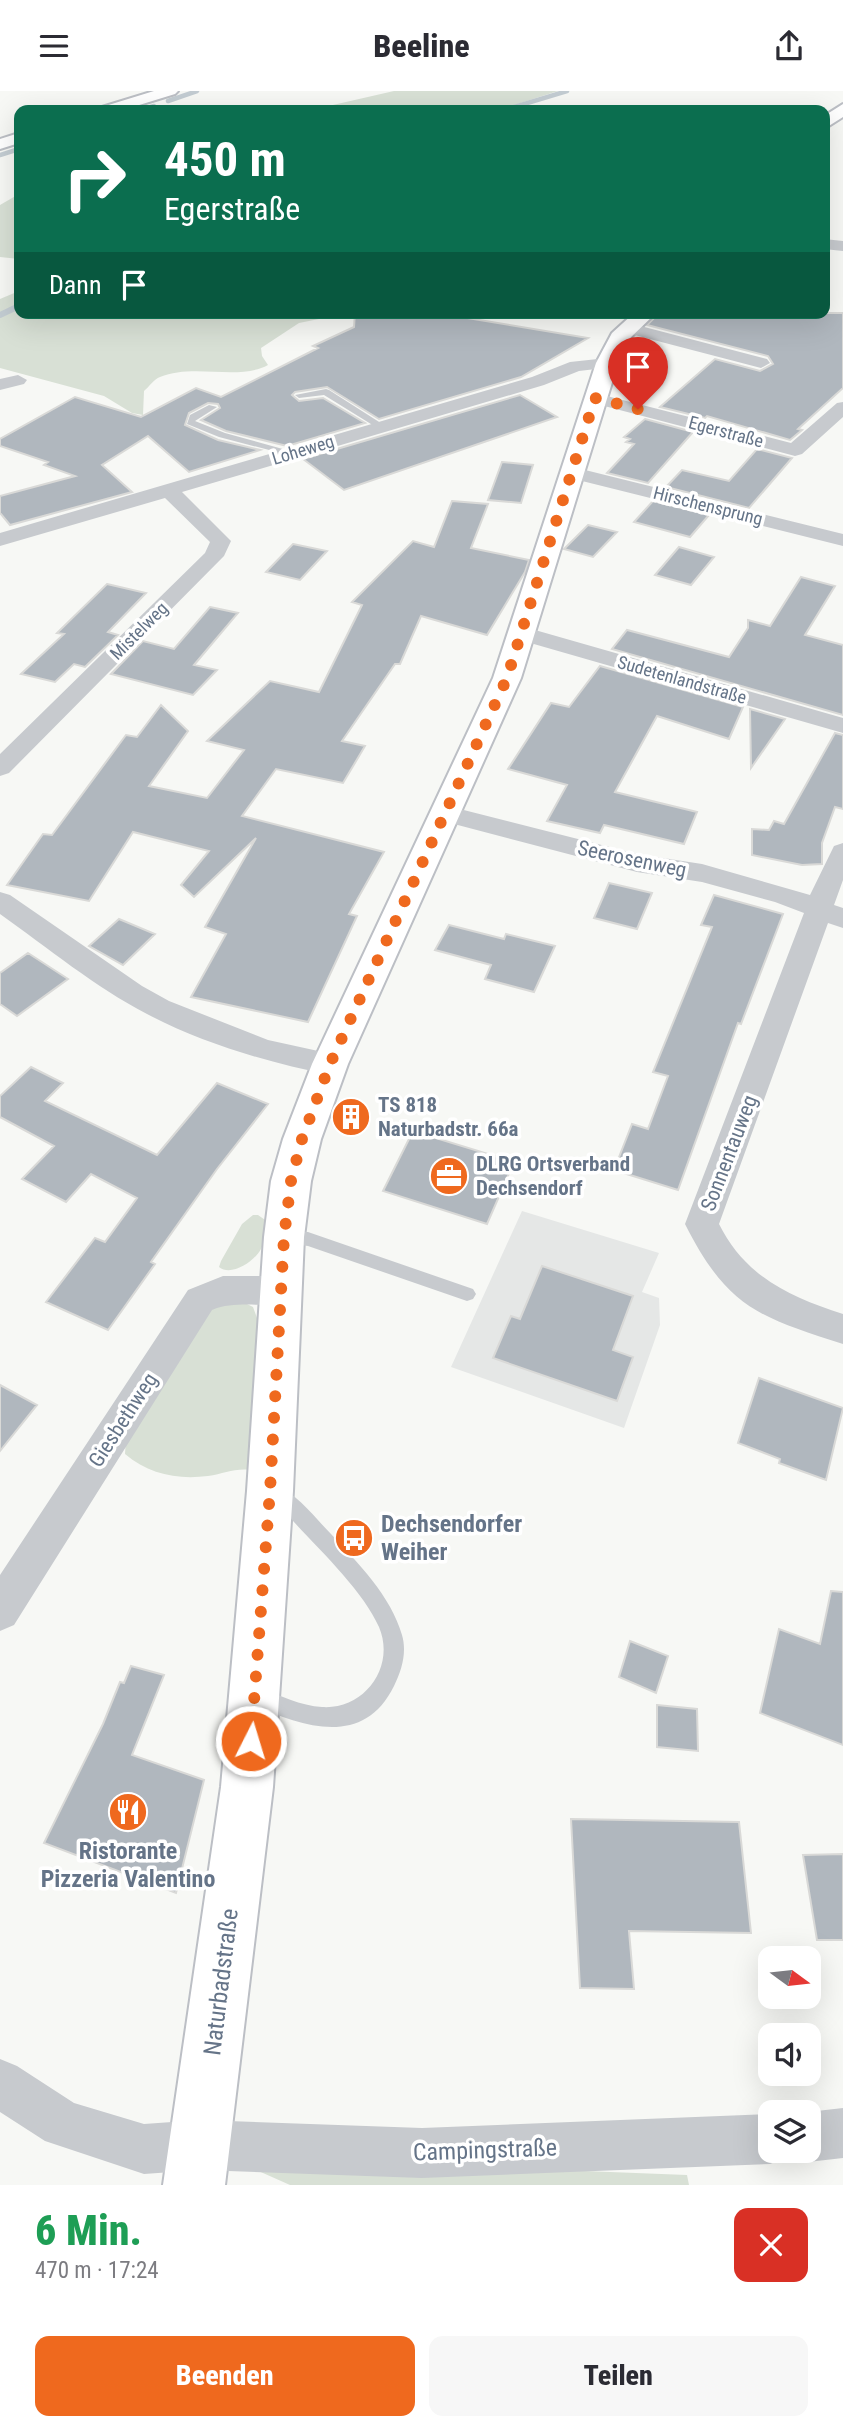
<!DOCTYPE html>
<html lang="de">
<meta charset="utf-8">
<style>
body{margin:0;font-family:"Roboto Condensed",sans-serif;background:#f7f7f7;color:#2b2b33;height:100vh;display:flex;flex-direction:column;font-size:26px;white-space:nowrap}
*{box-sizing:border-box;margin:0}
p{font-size:23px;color:#7c7c81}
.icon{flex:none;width:38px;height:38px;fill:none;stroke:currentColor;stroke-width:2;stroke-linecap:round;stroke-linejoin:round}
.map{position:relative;height:2094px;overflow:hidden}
.details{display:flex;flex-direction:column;background:#fff;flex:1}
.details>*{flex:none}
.top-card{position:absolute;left:14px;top:14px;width:816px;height:214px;border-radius:14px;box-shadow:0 7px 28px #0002;background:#0b6e4f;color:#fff;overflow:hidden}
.needle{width:46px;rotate:105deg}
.buttons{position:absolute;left:758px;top:1855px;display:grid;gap:14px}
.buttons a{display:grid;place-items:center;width:63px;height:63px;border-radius:14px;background:#fff;box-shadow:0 7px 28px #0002;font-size:35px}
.pin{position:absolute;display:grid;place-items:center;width:60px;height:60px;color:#fff;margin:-72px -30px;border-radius:50% 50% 50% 0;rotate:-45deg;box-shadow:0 0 7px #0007}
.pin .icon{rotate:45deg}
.me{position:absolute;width:77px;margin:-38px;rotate:5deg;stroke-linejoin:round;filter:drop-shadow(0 0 5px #0008)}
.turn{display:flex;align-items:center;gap:24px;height:147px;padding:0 35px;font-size:32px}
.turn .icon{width:91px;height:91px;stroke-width:2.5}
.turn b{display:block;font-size:49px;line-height:60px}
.then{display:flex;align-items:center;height:66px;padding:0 35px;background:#0003;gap:14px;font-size:26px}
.round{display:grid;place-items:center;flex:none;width:74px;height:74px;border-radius:14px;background:#f7f7f7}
.headline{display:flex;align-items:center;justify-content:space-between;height:119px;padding:0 35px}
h1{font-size:42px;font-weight:800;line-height:52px;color:#1e9e55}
.action{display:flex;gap:14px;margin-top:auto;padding:14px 35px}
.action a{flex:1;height:80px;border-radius:14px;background:#ef691e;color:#fff;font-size:28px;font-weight:800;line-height:80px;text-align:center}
.action a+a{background:#f7f7f7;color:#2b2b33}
header{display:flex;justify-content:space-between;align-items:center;height:91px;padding:0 35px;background:#fff;font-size:32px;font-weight:800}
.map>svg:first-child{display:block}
.built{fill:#e5e7e6}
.green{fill:#d8e0d5}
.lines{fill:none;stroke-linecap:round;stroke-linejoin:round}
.stream-far1{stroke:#c3ccd2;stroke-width:4.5}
.stream{stroke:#c3ccd2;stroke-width:6}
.building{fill:#b0b7be;stroke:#d9d9d7;stroke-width:2}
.secondary-casing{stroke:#bcbfc5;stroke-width:4}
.lane{fill:#c7cace;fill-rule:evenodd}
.street{fill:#c7cace;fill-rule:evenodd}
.secondary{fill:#fff;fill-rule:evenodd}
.route{stroke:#ef691e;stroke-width:12;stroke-dasharray:0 21.6}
.labels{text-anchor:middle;stroke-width:7;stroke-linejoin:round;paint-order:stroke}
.far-street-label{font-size:18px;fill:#657488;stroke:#fff}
.street-label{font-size:21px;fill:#657488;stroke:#fff}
.poi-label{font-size:21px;font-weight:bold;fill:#657488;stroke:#fff;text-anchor:start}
.near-poi-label{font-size:24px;font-weight:bold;fill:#657488;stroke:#fff;text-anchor:start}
.near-street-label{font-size:24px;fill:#657488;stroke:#fff}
</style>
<header><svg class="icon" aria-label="menu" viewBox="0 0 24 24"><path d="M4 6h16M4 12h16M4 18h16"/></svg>Beeline<svg class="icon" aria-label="share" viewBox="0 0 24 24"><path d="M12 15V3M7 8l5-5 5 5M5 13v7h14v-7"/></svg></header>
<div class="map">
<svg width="843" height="2094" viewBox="0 0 843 2094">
<rect width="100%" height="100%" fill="#f7f8f5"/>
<path class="built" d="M522 1120 659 1162 642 1201 659 1207 660 1234 624 1337 451 1276Z"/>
<path class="green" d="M394 0H558L499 19H311Z
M19 103V168L0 166V114Z
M19 200V222H381L344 223 299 232 261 257 262 265 268 274C239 290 193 272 160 286 154 288 149 296 144 300L143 324 132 322 104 305 0 277V208Z
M253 1124H258L268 1131C267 1141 266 1149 261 1158 254 1171 231 1186 219 1176L221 1170 242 1133Z
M241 1210 253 1216 260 1235 251 1379C234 1377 224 1383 208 1385 177 1389 149 1383 125 1363L126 1347 213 1215Z
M272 2068 687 2084 689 2094H290L238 2071Z"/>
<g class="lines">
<path class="stream-far1" d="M168 10 197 0
M140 19 154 15
M504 19 567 0
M0 64 19 58"/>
<path class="stream" d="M0 224 19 215"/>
</g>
<path class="building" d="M355 222H437L588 247 521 286 379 328 327 296 295 301 292 304 299 310 323 307 365 332 287 355 226 340 201 329 220 317 218 313 208 312 189 322 185 334 218 349 260 359 189 381 148 345 102 374 132 401 10 434 0 422V405L75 385 44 374 48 371 0 355V348L75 306 141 326 196 297 221 306 318 257 313 255 354 236Z
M659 222H843V297L798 338 802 339 790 349 707 325 705 327 660 316 715 268 760 280 773 273 768 265 647 234Z
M520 304 557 326 344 399 303 368Z
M645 328 693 341 648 392 607 382 634 353 626 351 630 348 624 346Z
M757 358 792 367 749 417 666 396 682 379 729 390Z
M502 371 533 374 521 412 488 409Z
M452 410 488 413 471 457 529 469 525 481 487 544 421 525 400 573H395L342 650 365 655 343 692 276 678 242 725 384 761 349 823 357 825 308 931 191 906 226 843 205 836 256 747 194 806 181 794 209 760 133 741 89 810 7 794 43 743 52 744 126 644 137 646 161 614 188 640 149 695 207 707 244 659 207 650 270 590 319 601 362 514 352 511 413 450 434 456Z
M653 410 709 424 690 446 634 431Z
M588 434 617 441 593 466 564 458Z
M293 453 327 460 300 489 266 481Z
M679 456 714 466 691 494 655 484Z
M801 486 835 495 805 544 843 554V624L612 558 627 539 729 566 748 537V529L770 535Z
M107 493 146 502 108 541 118 544 85 576 74 573 55 591 21 583 64 543 57 542Z
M210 516 238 522 194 574 217 579 193 604 111 583 143 550 174 558Z
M600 575 743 616 729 648 657 625 615 701 697 721 684 753 604 734 600 742 547 730 567 694 508 678 551 612 569 616Z
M750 618 785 628 751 677Z
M835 642 843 644V718L835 716 822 752V773L802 774 752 764V738L769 739 774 730 784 733Z
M609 792 652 802 637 838 594 827Z
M714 804 783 823 741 933 738 932 678 1099 614 1079 632 1033 648 1038 668 985 653 981 712 836 701 834Z
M119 828 155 843 123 874 89 855Z
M449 834 504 848 506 843 555 855 534 901 485 888 491 874 435 859Z
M28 862 68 888 17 925 0 913V882Z
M31 976 63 992 45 1010 157 1064 217 992 268 1013 217 1078 151 1171 155 1173 108 1239 46 1211 95 1147 105 1151 137 1107 91 1083 66 1111 22 1088 54 1055 0 1026V1005Z
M413 1040 514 1071 487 1133 383 1100Z
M542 1175 633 1205 613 1259 633 1266 617 1310 493 1267 511 1225 520 1228Z
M759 1287 843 1317 826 1389 779 1372 780 1368 738 1352Z
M0 1294 37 1314 0 1360Z
M831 1500 843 1501V1654L760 1622 779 1538 820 1553Z
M630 1550 668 1565 656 1602 619 1586Z
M131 1575 164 1584 132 1664 204 1689 176 1802 44 1752 103 1633 120 1591 124 1592Z
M657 1614 697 1618 698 1660 657 1656Z
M571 1728 739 1731 751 1842 629 1840 634 1898 580 1897Z
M843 1763V1849H817L803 1764Z"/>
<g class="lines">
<g class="secondary-casing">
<path id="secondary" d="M154 0H178L175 3 123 19H100L102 16Z
M843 13V26L824 38V25Z
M19 42V52L0 58V48Z
M634 222H656L628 249 618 272 521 587 348 973 321 1048 311 1090 304 1146 293 1400 273 1696 225 2094H163L221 1696 247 1400 264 1146 271 1090 283 1048 312 973 493 587 596 272 612 242Z"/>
</g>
<path class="lane" d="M326 298 329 299 387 336 379 338 324 304 299 307 295 304Z
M209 314 217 316 195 330 225 342 297 362 292 365 219 346 187 333 190 324Z
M284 1139 308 1141 473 1198 476 1203 473 1208 467 1210 308 1155 278 1151 276 1146 278 1141Z
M275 1394C298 1403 314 1426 331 1443 358 1472 391 1505 402 1544 407 1561 402 1579 394 1595 363 1658 302 1635 253 1614L250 1607 253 1600 260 1597C279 1604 301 1615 322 1616 364 1619 396 1576 379 1536 362 1497 312 1452 283 1419L268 1409 266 1403 268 1397Z"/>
<path class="street" d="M824 148 843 150V160L824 158Z
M629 232 767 268 770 272 761 277 623 241 621 237Z
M607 267 613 268 616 272 613 276 579 280 544 294 182 401 231 450 224 465 9 682 0 685V663L205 462 210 451 165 407 0 455V442L532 286 570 271Z
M18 284 27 289 24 293 0 299V288Z
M595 302 791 352 837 312 843 311V326L802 363 795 365 589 311 586 307 589 303Z
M573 376 843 443V455L566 386 563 382 566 378Z
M521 535 843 627V642L513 547 510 542 513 537Z
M444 714 637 763 702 773 810 804 834 755 843 752V789L834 814 843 817V837L828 832 719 1133C745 1185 789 1206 843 1223V1253C758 1226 727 1216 685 1133L804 822 775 811 702 791 637 781 435 728 431 722 435 716Z
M0 801 10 804 142 895 169 910 268 949 341 965 345 973 341 981 330 984C267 971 204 953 147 923 95 896 48 857 0 823Z
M223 1185H281L293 1189 298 1199 293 1209C267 1219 238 1208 212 1219L14 1534 0 1540V1484L188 1199Z
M0 1968 17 1975 74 2012 144 2033 200 2029 422 2037 770 2023V2060H808V2021L843 2017V2067L808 2071 789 2061 788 2066 770 2073 422 2087 200 2079 144 2083 45 2050 0 2021Z"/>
<use href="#secondary" class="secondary"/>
</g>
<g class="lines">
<path class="route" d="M251 1650 270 1400 284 1146 291 1090 302 1048 330 973 507 587 595 307 638 318"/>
</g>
<defs>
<g id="building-disc" transform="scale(2.0125)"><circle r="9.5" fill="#ef691e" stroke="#fff"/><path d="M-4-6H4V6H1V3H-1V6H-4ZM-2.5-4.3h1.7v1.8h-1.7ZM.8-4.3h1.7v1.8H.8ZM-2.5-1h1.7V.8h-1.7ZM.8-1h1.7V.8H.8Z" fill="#fff"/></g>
<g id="office-disc" transform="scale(2.0125)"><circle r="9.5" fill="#ef691e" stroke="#fff"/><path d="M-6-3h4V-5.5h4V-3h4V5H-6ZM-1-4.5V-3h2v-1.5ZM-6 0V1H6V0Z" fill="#fff"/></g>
<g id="bus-disc" transform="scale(2.0125)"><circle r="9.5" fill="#ef691e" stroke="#fff"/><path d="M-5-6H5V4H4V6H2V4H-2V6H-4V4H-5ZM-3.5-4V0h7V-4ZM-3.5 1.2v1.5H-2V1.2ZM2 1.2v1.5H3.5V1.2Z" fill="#fff"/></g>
<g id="restaurant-disc" transform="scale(2.0125)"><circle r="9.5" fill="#ef691e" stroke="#fff"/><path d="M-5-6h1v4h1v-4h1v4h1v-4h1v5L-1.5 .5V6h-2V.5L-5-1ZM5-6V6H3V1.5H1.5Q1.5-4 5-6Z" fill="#fff"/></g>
</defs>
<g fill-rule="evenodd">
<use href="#building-disc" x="351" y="1026"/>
<use href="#office-disc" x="449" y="1085"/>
<use href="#bus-disc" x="354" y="1447"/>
<use href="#restaurant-disc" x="128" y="1721"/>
</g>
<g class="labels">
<g class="far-street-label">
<text transform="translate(726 341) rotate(15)" y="6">Egerstraße</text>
<text transform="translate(303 359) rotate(-17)" y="6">Loheweg</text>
<text transform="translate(708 415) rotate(14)" y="6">Hirschensprung</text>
<text transform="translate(139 540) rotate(-45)" y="6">Mistelweg</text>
<text transform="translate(682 589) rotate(16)" y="6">Sudetenlandstraße</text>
</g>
<g class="street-label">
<text transform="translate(632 768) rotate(12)" y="7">Seerosenweg</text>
<text transform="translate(729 1062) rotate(-69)" y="7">Sonnentauweg</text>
<text transform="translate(123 1329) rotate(-57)" y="7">Giesbethweg</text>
</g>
<g class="poi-label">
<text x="378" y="1021">TS 818<tspan x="378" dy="24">Naturbadstr. 66a</tspan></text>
<text x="476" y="1080">DLRG Ortsverband<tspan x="476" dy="24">Dechsendorf</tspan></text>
</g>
<g class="near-poi-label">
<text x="381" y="1441">Dechsendorfer<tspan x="381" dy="28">Weiher</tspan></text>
<text x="128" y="1768" text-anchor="middle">Ristorante<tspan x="128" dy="28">Pizzeria Valentino</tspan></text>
</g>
<g class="near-street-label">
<text transform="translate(221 1891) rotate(-83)" y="8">Naturbadstraße</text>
<text transform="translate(485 2059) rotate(-2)" y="8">Campingstraße</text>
</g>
</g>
</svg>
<div class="buttons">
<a><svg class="needle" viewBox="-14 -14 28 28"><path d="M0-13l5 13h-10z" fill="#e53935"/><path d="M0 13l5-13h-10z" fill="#7c7c81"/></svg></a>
<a><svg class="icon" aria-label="sound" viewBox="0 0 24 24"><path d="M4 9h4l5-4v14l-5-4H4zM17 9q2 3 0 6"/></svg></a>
<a><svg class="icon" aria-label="layers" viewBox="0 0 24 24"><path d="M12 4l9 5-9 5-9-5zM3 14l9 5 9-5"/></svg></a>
</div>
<div class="pin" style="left:638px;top:318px;background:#d93025"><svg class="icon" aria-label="arrive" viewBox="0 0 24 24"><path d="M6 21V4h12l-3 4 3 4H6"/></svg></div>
<svg class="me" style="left:251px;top:1650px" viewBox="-20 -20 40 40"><circle r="17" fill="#ef691e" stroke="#fff" stroke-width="3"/><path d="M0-11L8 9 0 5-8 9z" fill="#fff"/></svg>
<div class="top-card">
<div class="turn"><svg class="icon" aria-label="right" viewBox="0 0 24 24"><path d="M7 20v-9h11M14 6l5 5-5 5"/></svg><div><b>450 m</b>Egerstraße</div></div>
<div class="then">Dann<svg class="icon" aria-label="arrive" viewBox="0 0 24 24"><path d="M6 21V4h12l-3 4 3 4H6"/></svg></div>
</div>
</div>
<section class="details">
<div class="headline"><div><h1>6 Min.</h1><p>470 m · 17:24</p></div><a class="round" style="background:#d93025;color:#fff"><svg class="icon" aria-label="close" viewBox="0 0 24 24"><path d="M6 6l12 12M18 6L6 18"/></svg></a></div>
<div class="action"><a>Beenden</a><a>Teilen</a></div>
</section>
